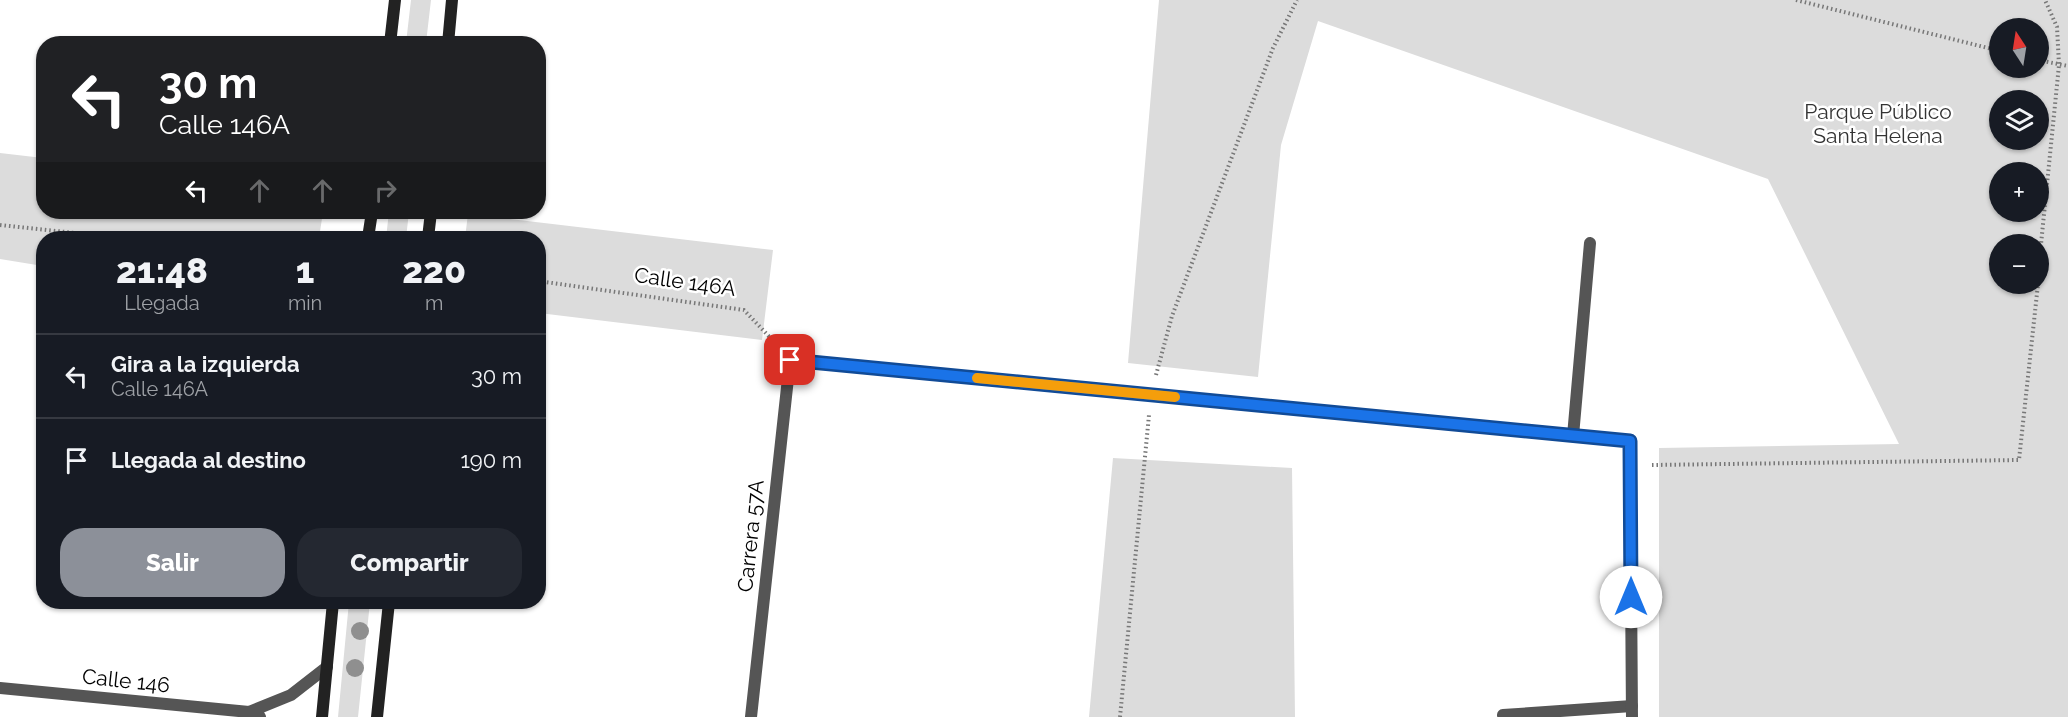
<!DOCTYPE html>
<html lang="es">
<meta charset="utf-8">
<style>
body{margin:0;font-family:Raleway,sans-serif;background:#242831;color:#f1f3f6;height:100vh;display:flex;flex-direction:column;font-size:22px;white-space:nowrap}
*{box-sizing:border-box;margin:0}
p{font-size:20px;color:#9ea1a6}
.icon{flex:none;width:33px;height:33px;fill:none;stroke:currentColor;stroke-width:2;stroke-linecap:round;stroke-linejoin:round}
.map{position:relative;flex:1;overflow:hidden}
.drawer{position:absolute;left:36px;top:231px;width:510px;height:378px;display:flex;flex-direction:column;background:#171b24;border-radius:24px;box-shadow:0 2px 4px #0004}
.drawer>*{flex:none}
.hud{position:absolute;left:36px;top:36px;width:510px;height:183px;border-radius:24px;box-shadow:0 2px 4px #0004;background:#202124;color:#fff;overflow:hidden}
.needle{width:39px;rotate:348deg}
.tools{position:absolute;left:1989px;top:18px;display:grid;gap:12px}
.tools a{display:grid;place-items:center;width:60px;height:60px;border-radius:50%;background:#171b24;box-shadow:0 2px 4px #0004;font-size:30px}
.pin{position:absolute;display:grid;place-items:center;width:51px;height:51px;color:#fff;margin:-26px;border-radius:12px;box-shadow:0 3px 9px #0006}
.me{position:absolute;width:66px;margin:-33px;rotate:0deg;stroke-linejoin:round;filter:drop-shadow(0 0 4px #0008)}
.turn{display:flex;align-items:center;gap:21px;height:126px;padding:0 24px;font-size:27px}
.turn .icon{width:78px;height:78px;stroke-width:2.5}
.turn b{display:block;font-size:42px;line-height:51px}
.lanes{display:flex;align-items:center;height:57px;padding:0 24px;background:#0003;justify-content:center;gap:30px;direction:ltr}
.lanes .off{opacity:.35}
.eta{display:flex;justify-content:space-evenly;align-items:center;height:102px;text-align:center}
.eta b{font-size:36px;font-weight:800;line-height:42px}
.primary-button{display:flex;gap:12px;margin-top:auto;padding:12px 24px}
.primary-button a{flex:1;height:69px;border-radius:24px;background:#8c9099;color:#fff;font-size:24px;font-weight:800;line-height:69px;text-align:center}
.primary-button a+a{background:#242831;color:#f1f3f6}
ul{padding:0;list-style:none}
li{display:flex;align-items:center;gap:18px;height:84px;padding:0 24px;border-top:2px solid #363941}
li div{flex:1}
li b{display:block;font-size:22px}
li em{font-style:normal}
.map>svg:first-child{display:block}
.green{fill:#dcdcdc;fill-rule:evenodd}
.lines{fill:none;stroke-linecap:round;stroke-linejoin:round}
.path{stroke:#777;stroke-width:4;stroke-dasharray:1.5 3;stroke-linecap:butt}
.service{stroke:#555;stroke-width:12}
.minor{stroke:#555;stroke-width:12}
.secondary{stroke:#222;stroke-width:12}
.tree{fill:#8f8f8f}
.route-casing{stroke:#114b97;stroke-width:15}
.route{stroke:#1a73e8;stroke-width:10}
.slow{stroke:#f59e0b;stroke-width:10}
.labels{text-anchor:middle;stroke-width:5;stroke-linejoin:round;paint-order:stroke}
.park-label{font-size:21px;fill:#333;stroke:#fff}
.street-label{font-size:21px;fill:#000;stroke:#fff}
</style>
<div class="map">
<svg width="2068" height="717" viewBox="0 0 2068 717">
<rect width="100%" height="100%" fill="#fff"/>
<path class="green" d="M411 0H431L426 43H406Z
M1159 0H2068V717H1659V448L1899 444 1768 179 1318 21 1281 145 1258 377 1128 363ZM2038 28V68H2000V28ZM2038 100V140H2000V100ZM2038 172V212H2000V172ZM2038 244V284H2000V244Z
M0 153 43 158 44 212H323L319 238H44L43 266 0 259Z
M389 212H409L406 238H386Z
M468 214 773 250 762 340 539 313 538 238H465Z
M1113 458 1292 468 1295 717H1089Z
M349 602H370L358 717H338Z"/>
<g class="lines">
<path class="path" d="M1796 0 2000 51
M2038 60 2068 66
M0 225 122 238
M2038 274 2059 65 2057 27 2045 0
M538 281 744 310 778 346
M1156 375 1172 316 1273 48 1297 0
M1652 465 2019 460 2038 284
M1120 717 1149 415"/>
<path class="service" d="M1573 436 1590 243
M1503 715 1632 706"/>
<path class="minor" d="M0 688 249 712 260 717
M249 712 291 695 327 667
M751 717 790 360 1630 441 1632 717"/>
<path class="secondary" d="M390 44 395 0
M448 44 452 0
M368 238 372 212
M428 238 431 212
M322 717 333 602
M377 717 389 602"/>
</g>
<g class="tree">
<circle cx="360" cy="631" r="9"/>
<circle cx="355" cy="668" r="9"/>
</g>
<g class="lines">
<g class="route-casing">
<path id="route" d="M790 360 1630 441 1631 597"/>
</g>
<use href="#route" class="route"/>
<path class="slow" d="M977 378 1175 397"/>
</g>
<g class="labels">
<g class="park-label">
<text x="1878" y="119">Parque Público<tspan x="1878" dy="24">Santa Helena</tspan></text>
</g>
<g class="street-label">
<text transform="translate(685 282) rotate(8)" y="7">Calle 146A</text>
<text transform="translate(751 536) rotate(-84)" y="7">Carrera 57A</text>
<text transform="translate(126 681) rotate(6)" y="7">Calle 146</text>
</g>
</g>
</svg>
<div class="tools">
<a><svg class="needle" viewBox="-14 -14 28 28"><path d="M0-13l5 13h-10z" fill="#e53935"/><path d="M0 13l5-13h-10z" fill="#9ea1a6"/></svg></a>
<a><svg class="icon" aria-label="layers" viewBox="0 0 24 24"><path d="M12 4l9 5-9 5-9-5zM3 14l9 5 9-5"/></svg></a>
<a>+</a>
<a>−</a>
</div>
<div class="pin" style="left:790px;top:360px;background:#d93025"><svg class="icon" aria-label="arrive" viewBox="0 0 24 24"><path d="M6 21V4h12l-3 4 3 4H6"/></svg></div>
<svg class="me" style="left:1631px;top:597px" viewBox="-20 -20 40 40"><circle r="19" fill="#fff"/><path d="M0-13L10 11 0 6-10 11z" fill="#1a73e8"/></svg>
<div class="hud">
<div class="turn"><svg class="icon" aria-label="left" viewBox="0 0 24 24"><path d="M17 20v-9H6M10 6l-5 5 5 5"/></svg><div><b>30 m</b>Calle 146A</div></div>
<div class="lanes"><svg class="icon" aria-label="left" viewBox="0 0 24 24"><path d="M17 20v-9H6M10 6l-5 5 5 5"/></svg><svg class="icon off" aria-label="ahead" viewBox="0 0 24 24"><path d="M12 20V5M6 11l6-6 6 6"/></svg><svg class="icon off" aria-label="ahead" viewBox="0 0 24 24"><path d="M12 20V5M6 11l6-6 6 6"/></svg><svg class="icon off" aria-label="right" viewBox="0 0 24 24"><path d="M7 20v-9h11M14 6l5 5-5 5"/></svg></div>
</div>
<section class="drawer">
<div class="eta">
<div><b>21:48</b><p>Llegada</p></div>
<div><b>1</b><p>min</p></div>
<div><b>220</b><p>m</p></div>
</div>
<ul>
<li><svg class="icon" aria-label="left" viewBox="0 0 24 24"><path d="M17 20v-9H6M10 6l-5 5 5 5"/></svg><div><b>Gira a la izquierda</b><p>Calle 146A</p></div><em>30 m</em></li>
<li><svg class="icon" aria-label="arrive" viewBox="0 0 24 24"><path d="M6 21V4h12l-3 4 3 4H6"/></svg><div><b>Llegada al destino</b></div><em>190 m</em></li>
</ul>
<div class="primary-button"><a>Salir</a><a>Compartir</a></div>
</section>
</div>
